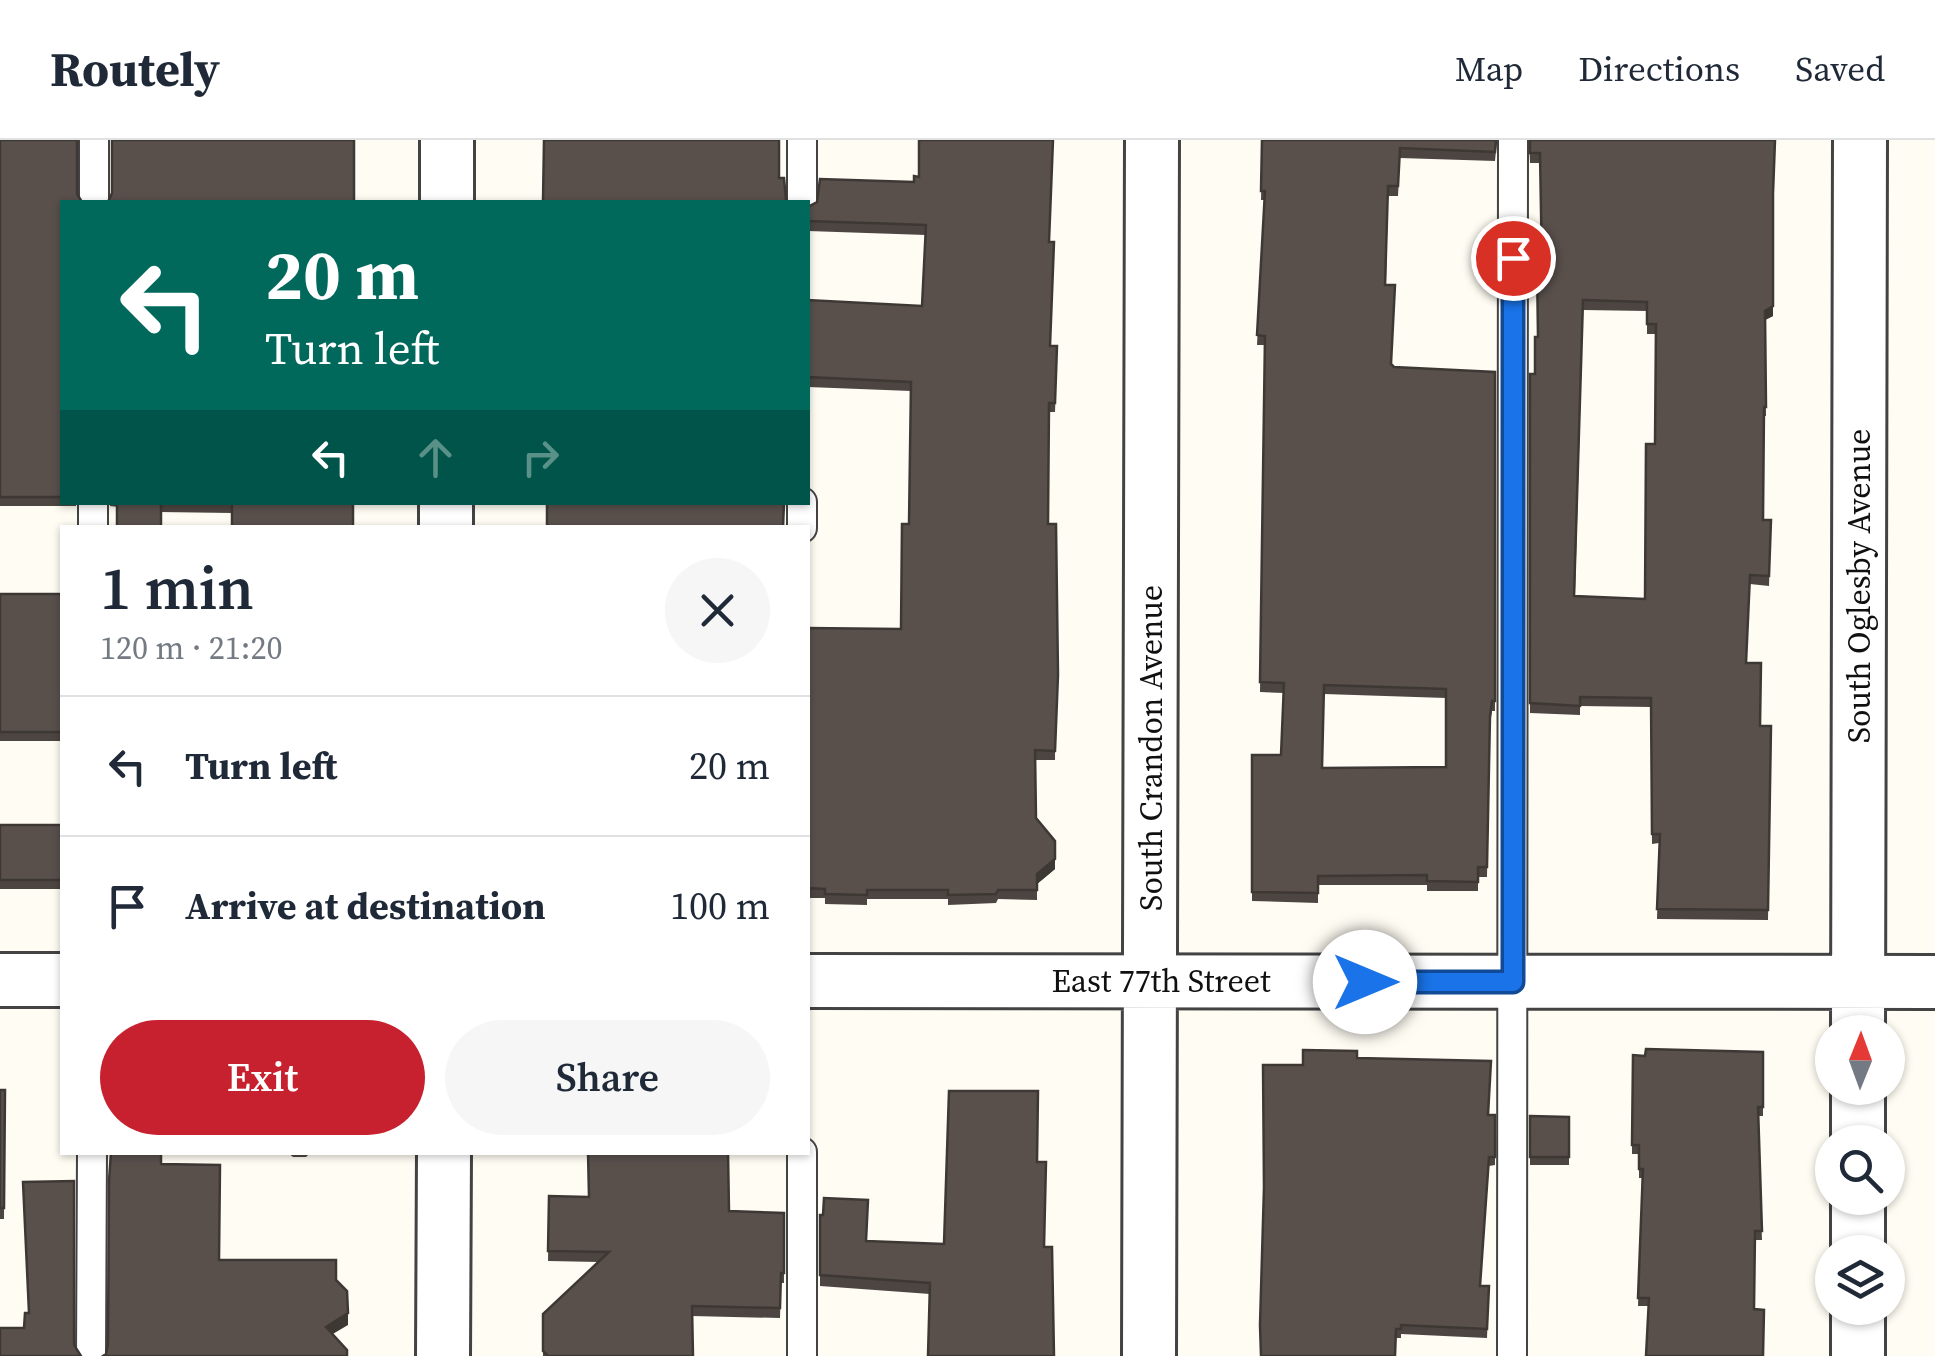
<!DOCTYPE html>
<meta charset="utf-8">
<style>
body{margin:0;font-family:"Source Serif 4",serif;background:#f6f6f7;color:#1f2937;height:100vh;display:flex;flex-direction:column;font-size:38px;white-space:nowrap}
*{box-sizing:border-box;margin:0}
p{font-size:32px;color:#747a83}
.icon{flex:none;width:55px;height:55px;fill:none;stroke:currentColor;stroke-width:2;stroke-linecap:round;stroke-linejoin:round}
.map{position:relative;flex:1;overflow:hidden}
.details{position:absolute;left:60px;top:385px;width:750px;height:630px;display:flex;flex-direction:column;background:#fff;border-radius:0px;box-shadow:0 2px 8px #0004}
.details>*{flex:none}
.top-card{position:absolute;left:60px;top:60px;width:750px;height:305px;border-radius:0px;box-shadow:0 2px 8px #0004;background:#00695c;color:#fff;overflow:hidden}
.needle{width:65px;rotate:1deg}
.controls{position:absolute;left:1815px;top:875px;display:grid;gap:20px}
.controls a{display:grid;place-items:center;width:90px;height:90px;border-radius:50%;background:#fff;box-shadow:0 2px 8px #0004;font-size:50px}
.pin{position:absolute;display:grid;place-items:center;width:85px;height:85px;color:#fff;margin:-42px;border:5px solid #fff;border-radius:50%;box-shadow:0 2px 10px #0007}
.me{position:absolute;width:110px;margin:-55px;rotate:90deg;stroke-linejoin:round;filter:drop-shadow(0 0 8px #0008)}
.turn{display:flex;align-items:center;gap:35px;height:210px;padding:0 40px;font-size:45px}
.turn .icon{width:130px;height:130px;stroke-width:2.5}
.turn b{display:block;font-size:70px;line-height:85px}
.lanes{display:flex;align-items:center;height:95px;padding:0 40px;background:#0003;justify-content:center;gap:50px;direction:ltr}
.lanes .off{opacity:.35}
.round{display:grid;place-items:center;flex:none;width:105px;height:105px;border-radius:52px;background:#f6f6f7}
.headline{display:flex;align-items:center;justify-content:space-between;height:170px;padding:0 40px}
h1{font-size:60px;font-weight:600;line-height:75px}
.button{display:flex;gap:20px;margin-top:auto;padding:20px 40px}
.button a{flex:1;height:115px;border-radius:60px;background:#c7212f;color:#fff;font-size:40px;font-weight:600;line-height:115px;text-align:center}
.button a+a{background:#f6f6f7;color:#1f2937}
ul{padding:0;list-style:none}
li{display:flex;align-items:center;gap:30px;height:140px;padding:0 40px;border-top:2px solid #e0e1e3}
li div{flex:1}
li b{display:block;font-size:38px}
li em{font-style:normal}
header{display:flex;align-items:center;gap:60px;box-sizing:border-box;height:140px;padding:0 50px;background:#fff;border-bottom:2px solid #e0e1e3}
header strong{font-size:48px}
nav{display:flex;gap:55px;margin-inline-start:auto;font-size:35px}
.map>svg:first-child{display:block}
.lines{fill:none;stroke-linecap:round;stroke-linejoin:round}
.service-casing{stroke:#434343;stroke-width:32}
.minor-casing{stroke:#434343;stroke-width:58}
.service{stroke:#fff;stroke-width:28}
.minor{stroke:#fff;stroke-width:52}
.wall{fill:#4d4541;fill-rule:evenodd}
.shaded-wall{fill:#3e3835}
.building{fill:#59504c;stroke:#3e3835;stroke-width:2.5;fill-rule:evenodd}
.route-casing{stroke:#114b97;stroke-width:25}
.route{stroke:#1a73e8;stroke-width:18}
.labels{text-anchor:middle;stroke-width:10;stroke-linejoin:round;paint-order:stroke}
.street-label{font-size:32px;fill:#101010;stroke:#fff}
</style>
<header>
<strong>Routely</strong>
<nav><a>Map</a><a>Directions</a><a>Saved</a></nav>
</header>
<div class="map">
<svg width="1935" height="1216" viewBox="0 0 1935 1216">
<rect width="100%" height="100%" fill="#fffcf3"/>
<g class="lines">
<g class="service-casing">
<path id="service" d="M94 62V0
M802 62V0
M93 388V362
M802 388V362
M91 1216 92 1012
M802 1216V1012
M1512 1216 1513 0"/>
</g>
<g class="minor-casing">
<path id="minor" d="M447 62V0
M446 388V362
M0 840H62
M808 841 1935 842
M1858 892 1860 0
M1858 1002V948
M1858 1112V1058
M443 1216 444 1012
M1149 1216 1152 0
M1858 1216V1168"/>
</g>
<use href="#service" class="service"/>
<use href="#minor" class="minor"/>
</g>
<path class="wall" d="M0 0 77 54 62 62V362H76V366H0Z
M1262 0H1497L1495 21 1400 18 1398 56H1388L1386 145 1392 224 1394 227 1495 232V571H1492L1490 585 1487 737H1478V751H1427V745H1318V763L1252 761V615H1281L1284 553 1260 552 1265 205H1257L1264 60H1261ZM1324 554 1446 558V627L1322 628Z
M1529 0 1773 63V176L1765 180 1766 276H1764L1763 380H1771L1769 446 1750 444 1746 523 1760 586H1771L1768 780 1657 779 1659 703 1652 704 1651 567 1580 566V575L1530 573V234H1535L1542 127 1540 23H1530ZM1583 170 1647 171V194H1656L1655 304 1645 459 1575 456Z
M808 67 1049 102 1051 206 1057 215 1055 272H1049L1048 384H1056L1055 620H1035L1036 678 1055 701V729L1037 744V760L998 759 996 763 948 765V759H867V765L825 764V758H808V488L901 489 909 384 911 251 808 247V160L922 166 926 95 808 91Z
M110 362H353L232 373 161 372 110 366Z
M0 454H62V601H0Z
M0 685H62V749H0Z
M1763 912V976H1758L1762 1100H1755L1648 1166H1638L1642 1038H1639V1014H1632V1005Z
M1357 918 1489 975H1495V1025L1489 1026 1480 1146H1489L1487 1198 1401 1194V1198H1396L1264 1050 1303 925Z
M0 950H5L4 1079H0Z
M1038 951 930 1154 820 1146V1075L867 1101 944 1104Z
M1530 976 1569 977V1025H1530Z
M287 1012H311L306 1017H293Z
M549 1056 729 1071 784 1073V1143H781L780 1178 692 1176 693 1216H543V1174L599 1122 548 1121Z"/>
<path class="shaded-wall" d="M1773 166V176L1765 180V171Z
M1055 719V729L1037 744V734Z
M348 1173V1185L326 1198V1187Z"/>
<path class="building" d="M0 0H77V54L82 62H62V357H0Z
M112 0H354V62H108L112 53Z
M544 0H779V38H784L786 60 788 62H543Z
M919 0H1053L1049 102H1054L1050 206H1057L1055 263H1049L1048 384H1056L1058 535 1055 611 1035 610 1036 678 1055 701V719L1037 734V750H998L996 754 948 755V750H867V755L825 754V749L808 748V488L901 489 902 384H909L911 242 808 237V160L922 166 926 85 808 81V67L817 62 820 39 914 42V36L919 37Z
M1262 0H1496L1495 12 1400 8 1398 46H1388L1385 145H1395L1391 224 1394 227 1495 232V561H1492L1490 576 1487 727H1478V742L1427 741V735L1318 736V753L1252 752V615H1281L1284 543 1260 542 1265 196 1257 195 1265 51H1261ZM1324 545 1446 549V627L1322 628Z
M1530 0H1775L1773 54V166L1765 171 1766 267H1764L1763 380H1771L1769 436 1750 435 1746 523H1761L1760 586H1771L1768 770 1657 769 1660 694H1652L1651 558 1580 557V566L1530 563V234H1535V197H1538L1537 127H1542L1540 13H1530ZM1583 160 1647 162V184H1656L1655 304H1646L1645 459 1574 456Z
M117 362H353V388H232V363H161V388H117Z
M547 362H784L783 388H547Z
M0 454H62V592H0V593Z
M0 685H62V740H0Z
M1646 909 1763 912V967H1758L1762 1091H1755L1754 1169 1764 1170 1763 1216H1646L1649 1158H1638L1643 1029H1639V1005H1632L1633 915 1645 916Z
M1303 910 1357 911V918L1491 921 1488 975H1495V1017H1489L1480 1146H1489L1487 1189 1401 1185V1189H1396L1395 1216H1261L1260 1185 1264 1047 1263 925H1303Z
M0 950H5L4 1068H0Z
M949 951H1038L1037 1022H1046L1044 1107H1052L1054 1216H928L930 1143 820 1135V1075H823L824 1058 868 1060 866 1101 944 1104Z
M1530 976 1569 977V1017H1530Z
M111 1012H161V1024L220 1025 219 1120H336V1140L347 1151 348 1173 326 1187 347 1210V1216H103L106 1214 108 1204 109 1041Z
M588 1012H728L729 1071 784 1073V1133H781L780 1168 692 1166 693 1216H548L543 1211V1174L609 1112 548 1111 549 1056 589 1057Z
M74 1041V1205L81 1216H0V1188H24L25 1173H29L23 1042Z"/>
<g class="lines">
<g class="route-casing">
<path id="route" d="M1365 842H1513V118"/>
</g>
<use href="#route" class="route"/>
</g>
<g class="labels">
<g class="street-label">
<text transform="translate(1859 446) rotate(-90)" y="11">South Oglesby Avenue</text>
<text transform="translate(1151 608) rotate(-90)" y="11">South Crandon Avenue</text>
<text x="1161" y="852">East 77th Street</text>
</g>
</g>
</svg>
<div class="controls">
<a><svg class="needle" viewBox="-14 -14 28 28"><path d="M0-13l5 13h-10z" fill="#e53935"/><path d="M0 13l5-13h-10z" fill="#747a83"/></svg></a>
<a><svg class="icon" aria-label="search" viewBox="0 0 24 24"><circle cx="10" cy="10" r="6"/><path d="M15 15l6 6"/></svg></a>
<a><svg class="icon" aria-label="layers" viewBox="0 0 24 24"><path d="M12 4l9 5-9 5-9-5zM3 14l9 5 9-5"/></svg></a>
</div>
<div class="pin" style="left:1513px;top:118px;background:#d93025"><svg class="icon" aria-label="arrive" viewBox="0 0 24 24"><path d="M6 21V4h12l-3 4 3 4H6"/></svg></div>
<svg class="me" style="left:1365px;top:842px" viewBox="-20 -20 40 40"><circle r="19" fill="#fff"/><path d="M0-13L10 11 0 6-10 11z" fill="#1a73e8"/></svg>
<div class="top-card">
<div class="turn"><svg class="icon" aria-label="left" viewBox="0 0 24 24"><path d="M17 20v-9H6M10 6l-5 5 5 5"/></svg><div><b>20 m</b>Turn left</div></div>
<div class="lanes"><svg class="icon" aria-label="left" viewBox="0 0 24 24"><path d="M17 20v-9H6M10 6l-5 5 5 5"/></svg><svg class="icon off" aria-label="ahead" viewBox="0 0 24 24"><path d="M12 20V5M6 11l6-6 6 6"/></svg><svg class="icon off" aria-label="right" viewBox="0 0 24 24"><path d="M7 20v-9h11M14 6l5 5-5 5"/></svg></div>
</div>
<section class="details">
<div class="headline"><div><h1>1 min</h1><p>120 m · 21:20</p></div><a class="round"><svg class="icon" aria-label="close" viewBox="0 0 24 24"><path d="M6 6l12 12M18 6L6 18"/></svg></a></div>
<ul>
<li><svg class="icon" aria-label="left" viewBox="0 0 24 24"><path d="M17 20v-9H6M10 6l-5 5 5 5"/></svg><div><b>Turn left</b></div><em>20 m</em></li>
<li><svg class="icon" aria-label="arrive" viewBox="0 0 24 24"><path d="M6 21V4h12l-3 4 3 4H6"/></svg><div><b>Arrive at destination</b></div><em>100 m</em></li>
</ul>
<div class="button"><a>Exit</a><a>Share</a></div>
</section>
</div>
